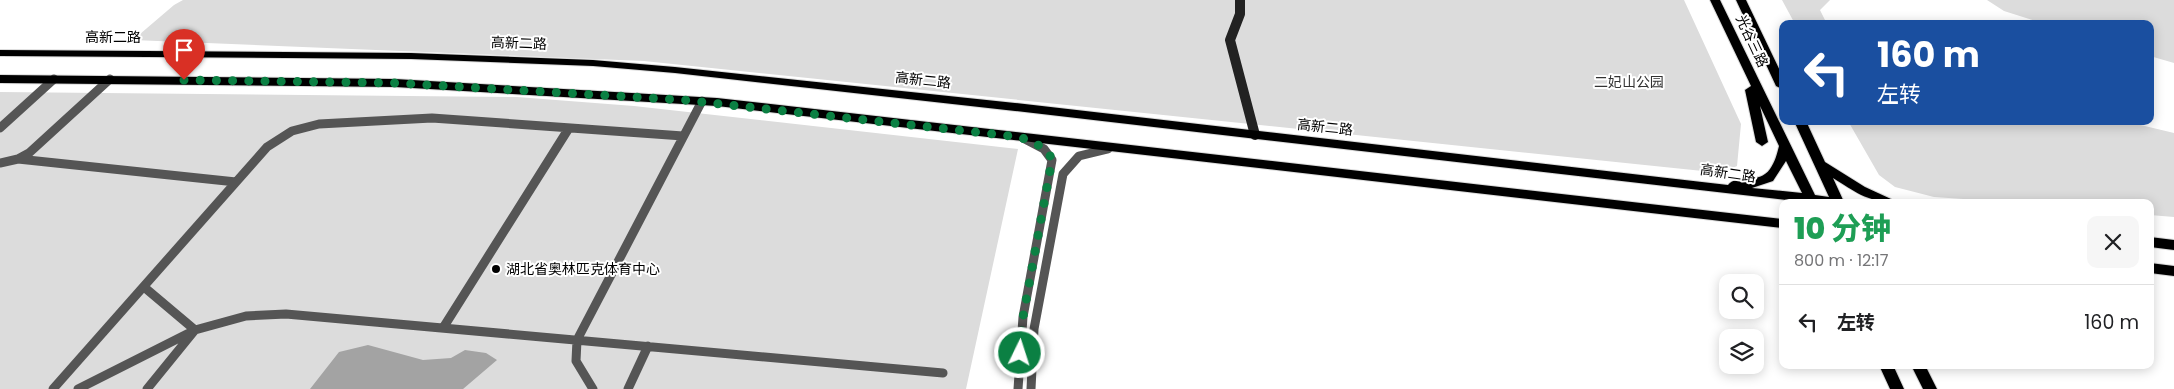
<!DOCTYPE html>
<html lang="zh">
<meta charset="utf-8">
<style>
body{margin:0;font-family:Poppins,"Noto Sans SC",sans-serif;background:#f6f6f6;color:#202124;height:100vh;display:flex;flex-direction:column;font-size:19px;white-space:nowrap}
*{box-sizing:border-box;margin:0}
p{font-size:16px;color:#757577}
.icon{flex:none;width:28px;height:28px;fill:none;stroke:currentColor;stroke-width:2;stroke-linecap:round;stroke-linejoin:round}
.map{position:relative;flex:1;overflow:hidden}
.side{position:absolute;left:1779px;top:199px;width:375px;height:170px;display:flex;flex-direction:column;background:#fff;border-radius:10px;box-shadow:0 2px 12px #0003}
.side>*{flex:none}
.banner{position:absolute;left:1779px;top:20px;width:375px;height:105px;border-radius:10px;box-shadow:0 2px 12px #0003;background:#1a4fa0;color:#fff;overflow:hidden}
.tools{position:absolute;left:1719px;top:274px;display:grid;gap:10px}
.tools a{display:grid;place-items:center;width:45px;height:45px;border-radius:10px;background:#fff;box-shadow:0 2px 12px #0003;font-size:25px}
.pin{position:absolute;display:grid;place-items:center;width:42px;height:42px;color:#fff;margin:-51px -21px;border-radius:50% 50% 50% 0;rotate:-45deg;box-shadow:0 0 5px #0007}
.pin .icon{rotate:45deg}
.me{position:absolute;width:55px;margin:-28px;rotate:4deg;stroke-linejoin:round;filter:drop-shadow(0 0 4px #0008)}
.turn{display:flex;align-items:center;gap:18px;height:105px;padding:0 15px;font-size:22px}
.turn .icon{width:65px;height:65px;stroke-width:2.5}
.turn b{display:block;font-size:35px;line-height:42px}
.round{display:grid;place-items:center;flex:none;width:52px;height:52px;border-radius:10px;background:#f6f6f6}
.summary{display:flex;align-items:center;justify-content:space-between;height:85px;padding:0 15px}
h1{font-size:30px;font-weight:800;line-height:38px;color:#1e9e55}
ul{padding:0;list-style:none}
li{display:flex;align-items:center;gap:15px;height:75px;padding:0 15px;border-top:1px solid #e0e0e0}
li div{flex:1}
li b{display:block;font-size:19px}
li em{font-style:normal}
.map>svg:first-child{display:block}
.green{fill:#dcdcdc}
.water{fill:#a3a3a3}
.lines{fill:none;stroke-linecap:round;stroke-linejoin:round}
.primary-casing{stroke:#dbdbdb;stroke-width:2}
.street{stroke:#555;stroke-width:9}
.secondary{stroke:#222;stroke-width:10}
.primary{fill:#000;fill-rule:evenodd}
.route{stroke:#0b8043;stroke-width:9;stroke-dasharray:0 16.2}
.poi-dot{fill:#000;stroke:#fff;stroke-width:2}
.labels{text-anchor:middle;stroke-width:4;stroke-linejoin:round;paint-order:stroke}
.street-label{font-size:14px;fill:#000;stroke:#fff}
.park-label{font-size:14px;fill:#333;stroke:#fff}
.poi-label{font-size:14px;fill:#000;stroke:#fff;text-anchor:start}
</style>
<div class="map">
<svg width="2174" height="389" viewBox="0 0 2174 389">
<rect width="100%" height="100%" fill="#fff"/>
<path class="green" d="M183 0H1684L1741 124 1737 166 1722 173 644 61 133 40 174 5Z
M1782 0H1830L1820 10 1827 24H1795Z
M1987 0H2174V63L2150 56V24H2045L2004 11Z
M0 92 517 97 634 106 1018 149 966 389H0Z
M1848 121H2124L2174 133V217L2150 215V202H2007L1934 197 1895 187 1879 175Z"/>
<path class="water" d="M368 345 423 360 451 358 465 350 486 353 497 360 463 389H310L339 352Z"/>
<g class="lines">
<g class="primary-casing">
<path id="primary" d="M1710 0H1720L1815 195 1829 197 1794 121H1806L1825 162 1865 187 1891 199 1893 202C1867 202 1854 191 1833 178L1844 202H1804L1015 111 675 73 593 66 411 59 0 56V50L411 53 593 60 675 67 1015 103 1728 185C1736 174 1759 185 1770 169 1775 162 1777 154 1779 146L1760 106 1768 142 1762 146 1756 142 1745 90 1751 86ZM1786 161 1802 193 1752 188 1773 181Z
M1736 0H1746L1782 75V89L1776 86Z
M0 75 395 79 717 98 1782 219V228L717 106 395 87 0 83Z
M2150 237 2174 240V250L2150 247Z
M2150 263 2174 266V276L2150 273Z
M1879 365H1893L1904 389H1890Z
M1911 365H1925L1937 389H1923Z"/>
</g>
<path class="street" d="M0 128 54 79
M18 159 236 182
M0 163 18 159 29 153 110 79
M144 287 195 330 147 389
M443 328 569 128
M53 389 267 147 292 131 319 124 432 118 683 136
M78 389 195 330 246 316 286 314 943 373
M593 389 576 361 577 340 702 101
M628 389 648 346
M1018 389 1023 317 1052 160 1044 149 1023 138
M1031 389 1034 329 1063 174 1079 156 1108 149"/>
<path class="secondary" d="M1240 0V14L1230 40 1255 135"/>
<use href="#primary" class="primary"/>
</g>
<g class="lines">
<path class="route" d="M184 80 395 83 684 100 1020 137C1033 143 1047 146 1052 160L1023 317 1020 353"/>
</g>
<circle class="poi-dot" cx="496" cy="269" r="5"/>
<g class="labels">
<g class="street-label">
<text x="113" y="42">高新二路</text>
<text transform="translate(1752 41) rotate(65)" y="5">光谷三路</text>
<text transform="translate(519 43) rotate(2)" y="5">高新二路</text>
<text transform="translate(923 80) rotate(6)" y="5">高新二路</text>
<text transform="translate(1325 127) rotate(6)" y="5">高新二路</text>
<text transform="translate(1728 173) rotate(8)" y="5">高新二路</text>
</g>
<g class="park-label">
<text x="1629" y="87">二妃山公园</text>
</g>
<g class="poi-label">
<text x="506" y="274">湖北省奥林匹克体育中心</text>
</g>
</g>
</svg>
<div class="tools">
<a><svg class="icon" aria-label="search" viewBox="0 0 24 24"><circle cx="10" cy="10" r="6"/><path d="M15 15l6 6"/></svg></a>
<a><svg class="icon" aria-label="layers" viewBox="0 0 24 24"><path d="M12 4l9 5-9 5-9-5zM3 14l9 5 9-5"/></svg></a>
</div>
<div class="pin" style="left:184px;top:80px;background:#d93025"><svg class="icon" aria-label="arrive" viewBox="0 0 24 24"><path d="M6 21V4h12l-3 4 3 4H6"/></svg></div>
<svg class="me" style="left:1020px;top:353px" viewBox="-20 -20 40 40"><circle r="17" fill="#0b8043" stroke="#fff" stroke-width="3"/><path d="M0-11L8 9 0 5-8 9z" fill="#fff"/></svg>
<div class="banner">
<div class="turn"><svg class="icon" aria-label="left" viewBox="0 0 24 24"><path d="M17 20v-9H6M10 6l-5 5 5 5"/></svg><div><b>160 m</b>左转</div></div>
</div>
<section class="side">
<div class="summary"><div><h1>10 分钟</h1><p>800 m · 12:17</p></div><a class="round"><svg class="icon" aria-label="close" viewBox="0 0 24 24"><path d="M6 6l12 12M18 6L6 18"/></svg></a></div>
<ul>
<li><svg class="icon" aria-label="left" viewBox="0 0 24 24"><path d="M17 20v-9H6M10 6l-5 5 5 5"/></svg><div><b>左转</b></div><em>160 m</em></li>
</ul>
</section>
</div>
